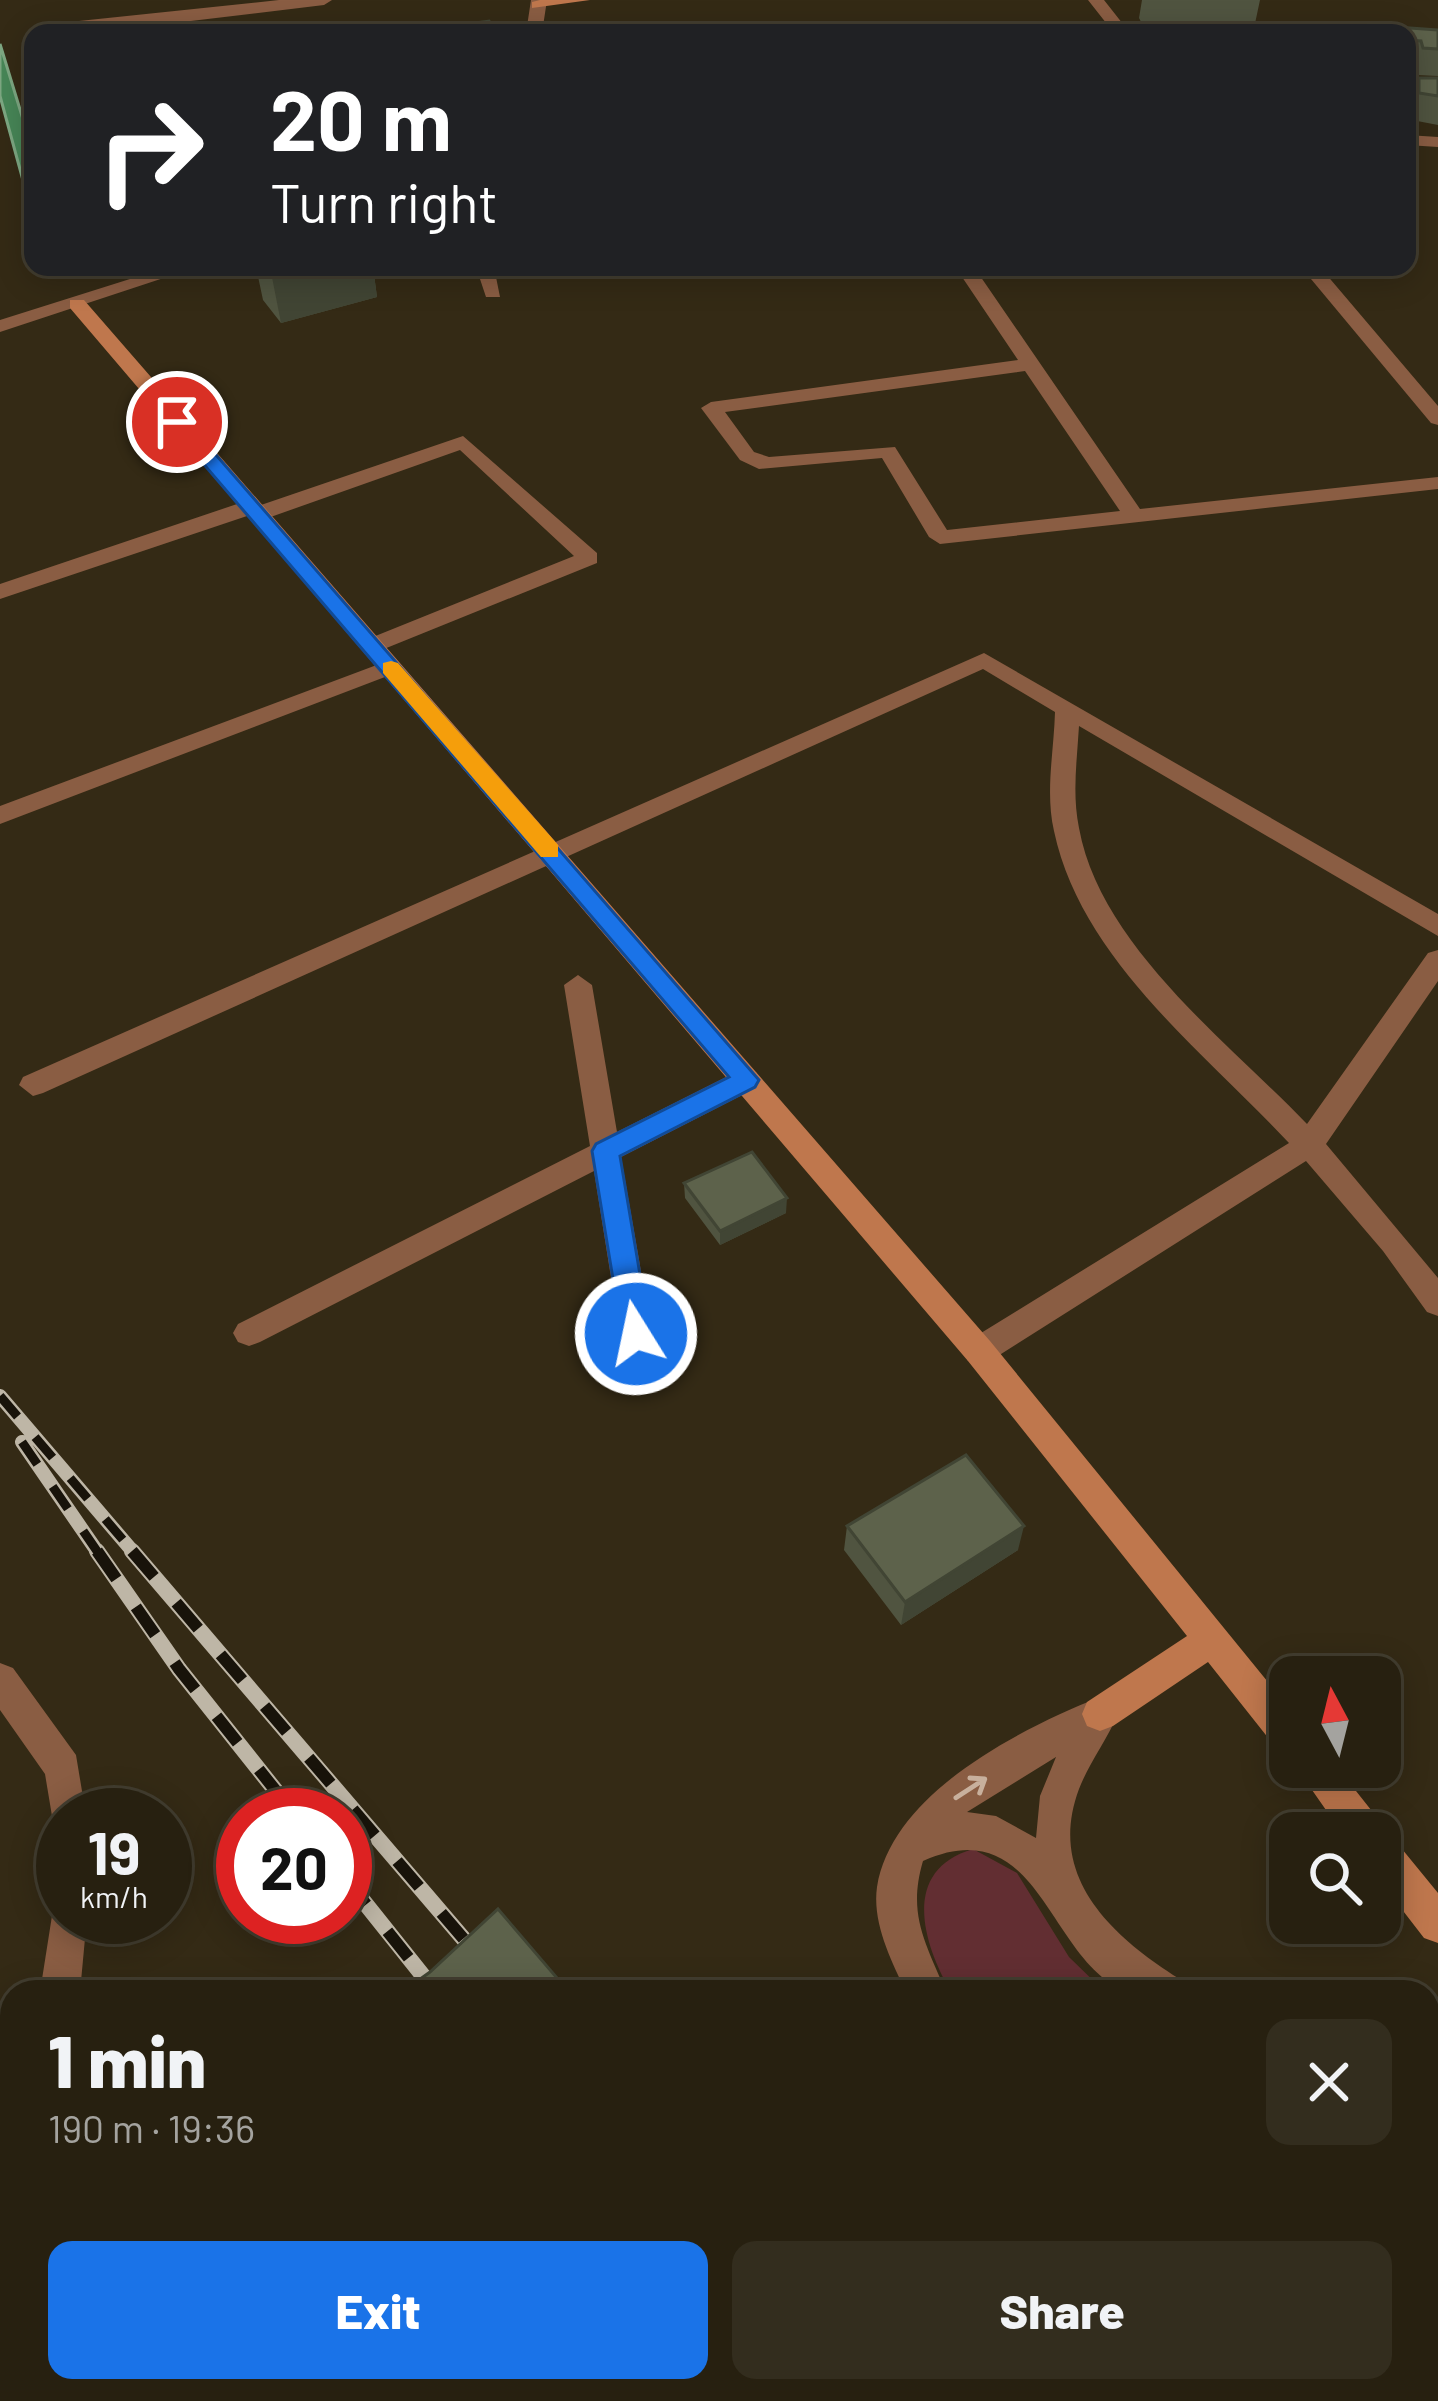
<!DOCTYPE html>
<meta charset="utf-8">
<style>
body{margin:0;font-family:Barlow,sans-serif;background:#332d1e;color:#f1f3f6;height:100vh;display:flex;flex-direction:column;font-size:45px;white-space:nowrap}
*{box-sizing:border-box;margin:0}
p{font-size:39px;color:#a4a39f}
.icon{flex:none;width:66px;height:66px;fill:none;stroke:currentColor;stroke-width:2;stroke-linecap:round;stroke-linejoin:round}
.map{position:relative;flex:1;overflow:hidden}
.sheet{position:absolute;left:0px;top:1980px;width:1440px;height:423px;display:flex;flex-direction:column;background:#272010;border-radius:36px 36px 0 0;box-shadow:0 6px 30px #0003,0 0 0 3px #433e30}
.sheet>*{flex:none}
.hud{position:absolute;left:24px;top:24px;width:1392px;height:252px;border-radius:24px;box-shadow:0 6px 30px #0003,0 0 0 3px #433e30;background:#202124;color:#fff;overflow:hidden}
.needle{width:78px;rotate:353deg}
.buttons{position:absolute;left:1269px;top:1656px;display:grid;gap:24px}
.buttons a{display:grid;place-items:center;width:132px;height:132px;border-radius:24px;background:#272010;box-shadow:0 6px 30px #0003,0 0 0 3px #433e30;font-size:60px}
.speed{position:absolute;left:36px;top:1788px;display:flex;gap:24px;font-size:60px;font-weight:700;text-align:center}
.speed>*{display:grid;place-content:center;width:156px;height:156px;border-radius:50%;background:#272010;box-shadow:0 6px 30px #0003,0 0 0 3px #433e30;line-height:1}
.speed small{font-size:30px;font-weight:400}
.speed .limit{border:18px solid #d22;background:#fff;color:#111}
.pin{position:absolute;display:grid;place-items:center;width:102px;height:102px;color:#fff;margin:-51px;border:6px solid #fff;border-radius:50%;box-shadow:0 3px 12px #0007}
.me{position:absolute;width:132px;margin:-66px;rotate:350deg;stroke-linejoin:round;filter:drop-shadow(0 0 9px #0008)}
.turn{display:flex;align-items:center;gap:42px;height:252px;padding:0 48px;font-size:54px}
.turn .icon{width:156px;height:156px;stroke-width:2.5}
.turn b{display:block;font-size:84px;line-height:102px}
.round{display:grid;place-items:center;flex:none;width:126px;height:126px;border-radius:24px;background:#332d1e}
.summary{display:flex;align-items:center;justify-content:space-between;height:204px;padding:0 48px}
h1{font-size:72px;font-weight:800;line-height:90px}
.button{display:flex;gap:24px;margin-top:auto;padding:24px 48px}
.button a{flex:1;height:138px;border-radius:24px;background:#1a73e8;color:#fff;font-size:48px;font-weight:800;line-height:138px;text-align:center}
.button a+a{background:#332d1e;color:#f1f3f6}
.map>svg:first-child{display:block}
.green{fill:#622e32}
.water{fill:#478657;stroke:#7da782;stroke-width:3}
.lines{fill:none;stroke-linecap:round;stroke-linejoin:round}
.path{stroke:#978e7d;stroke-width:9;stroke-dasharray:15 8;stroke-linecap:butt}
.lane{fill:#8a5d43;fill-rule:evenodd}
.street{fill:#8a5d43;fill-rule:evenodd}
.secondary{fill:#bf774d;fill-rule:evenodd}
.rail-far1-casing{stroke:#beb6a6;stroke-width:14}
.rail-casing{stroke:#beb6a6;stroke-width:16}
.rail-far1{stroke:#18130a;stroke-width:9;stroke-dasharray:27;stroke-linecap:butt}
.rail{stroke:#18130a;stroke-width:12;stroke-dasharray:34;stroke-linecap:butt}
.wall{fill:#505440}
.shaded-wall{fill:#414534}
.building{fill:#5d624b;stroke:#414534;stroke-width:3}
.oneway{stroke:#c8b09d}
.route{fill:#1a73e8;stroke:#114b97;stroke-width:3}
.slow{fill:#f59e0b}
</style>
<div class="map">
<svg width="1438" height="2401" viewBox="0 0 1438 2401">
<rect width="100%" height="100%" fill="#342a15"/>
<path class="green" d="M973 1849 1017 1873 1069 1957 1105 1992H951C922 1942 901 1870 973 1849Z"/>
<path class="water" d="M0 44 33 152V217L0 96Z"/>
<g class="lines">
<path class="path" d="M550 2391 556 2401
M67 2401 81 2391"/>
<path class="lane" d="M279 0H332L324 5 90 33H74L71 26 79 21Z
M531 0H547L542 33H526Z
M1407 89 1438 91V101L1407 99Z
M476 267H494L500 297H486Z
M969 268 976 270 1140 509 1438 477V489L940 544 929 537 882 458 759 469 740 460 701 408 711 402 1018 360 960 274ZM1025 371 1120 511 947 530 895 447 769 457 754 452 725 412Z
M463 436 597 553V563L379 651H363V641L574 556 460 450 265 519 247 516 0 599V584L243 502 261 505Z
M984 653 1438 914V936L1079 726C1077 760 1072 794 1079 828 1100 945 1228 1042 1307 1124L1428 953 1438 950V981L1326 1144 1438 1278V1316L1427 1312 1383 1251 1306 1161 990 1361 979 1364 968 1361 963 1351 968 1341 1289 1143C1204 1052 1081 959 1054 831 1045 792 1054 751 1055 712L983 669 43 1093 33 1096 19 1085 23 1077Z
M390 660 398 662V672L0 824V806Z
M578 975 592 985 617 1132 736 1072H756L760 1080 756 1088 621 1157 652 1334 647 1343 636 1347 625 1343 620 1334 594 1171 260 1342 249 1346 238 1342 233 1333 238 1324 590 1146 564 985Z"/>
<path class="street" d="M1088 0H1104L1130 33H1114Z
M1407 135 1438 137V147L1407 145Z
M168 267H197L0 332V320Z
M1301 267H1320L1438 406V425L1431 423Z
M0 1663 13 1668 76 1755 86 1815H63V1832L54 1828 45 1774 0 1710Z
M1100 1697 1113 1702 1118 1714C1107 1740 1089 1763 1079 1789 1046 1877 1112 1936 1178 1978L1184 1992C1168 1992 1143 1997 1128 1992 1047 1963 1042 1808 923 1861 907 1915 926 1943 946 1992H906C891 1960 872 1923 877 1887 892 1793 1020 1729 1100 1697ZM1056 1757 1040 1796 1036 1838 996 1816 967 1812Z
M63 1900V1917H87L80 1992H40L54 1903Z
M12 2215V2295L0 2300V2220Z"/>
<path class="secondary" d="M540 0H590L532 8V2Z
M70 300H84L990 1341 1290 1709V1755L1277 1749 1208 1662 1113 1726 1100 1731 1087 1726 1082 1714 1087 1702 1187 1636 968 1361 70 308Z
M1296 1767H1337L1379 1820 1384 1834 1393 1838 1438 1893V1943L1424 1938 1380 1881V1833H1342Z"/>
<g class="rail-far1-casing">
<path id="rail-far1" d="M0 1396 135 1554
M22 1442 99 1554"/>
</g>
<g class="rail-casing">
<path id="rail" d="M97 1551 179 1669 295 1815
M132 1551 509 1992
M345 1878 436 1992"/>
</g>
<use href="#rail-far1" class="rail-far1"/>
<use href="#rail" class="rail"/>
</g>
<path class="wall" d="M1142 0H1260L1253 33H1147L1139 18Z
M1396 27 1438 30V76L1416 75 1414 68H1407V33H1394Z
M1419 78H1438V125L1412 120 1411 105Z
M256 267H373L377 297 281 323 263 300Z
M684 1183 786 1213 720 1245 685 1198Z
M847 1526 1018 1550 901 1625 844 1550Z"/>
<path class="shaded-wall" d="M270 267H373L377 297 281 323Z
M787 1198 786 1213 720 1245V1231Z
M1024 1526 1018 1550 901 1625 905 1602Z"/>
<path class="building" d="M489 21 496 33 409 32Z
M1323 24 1385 27 1386 33H1324Z
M1396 27 1438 30V49L1423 48 1421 41 1407 40V33H1397Z
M1419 78H1438V96L1419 93Z
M752 1152 787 1198 720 1231 684 1183Z
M966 1455 1024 1526 905 1602 847 1526Z
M498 1909 569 1992H402L430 1972Z
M622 2391H949L958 2401H628Z"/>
<defs><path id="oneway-shaft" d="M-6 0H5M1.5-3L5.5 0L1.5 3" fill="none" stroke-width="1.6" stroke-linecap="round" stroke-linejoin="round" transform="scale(3)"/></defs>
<use class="oneway" href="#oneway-shaft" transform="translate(971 1788) rotate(-33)"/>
<path class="route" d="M171 418H184L759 1080 755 1087 620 1156 650 1334 646 1342H626L622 1334 592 1151 596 1144 729 1077 171 426Z"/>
<path class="slow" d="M391 661 398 663 558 845V857H541L383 673V663Z"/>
</svg>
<div class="buttons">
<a><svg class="needle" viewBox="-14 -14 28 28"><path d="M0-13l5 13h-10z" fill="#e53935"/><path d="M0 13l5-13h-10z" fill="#a4a39f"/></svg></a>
<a><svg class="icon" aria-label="search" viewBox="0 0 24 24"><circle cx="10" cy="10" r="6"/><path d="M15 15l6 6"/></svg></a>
</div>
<div class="speed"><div>19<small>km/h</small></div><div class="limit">20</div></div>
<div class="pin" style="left:177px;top:422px;background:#d93025"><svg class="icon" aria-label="arrive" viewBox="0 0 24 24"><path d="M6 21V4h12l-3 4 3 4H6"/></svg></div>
<svg class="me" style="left:636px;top:1334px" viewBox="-20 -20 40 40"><circle r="17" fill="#1a73e8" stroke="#fff" stroke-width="3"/><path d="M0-11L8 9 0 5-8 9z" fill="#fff"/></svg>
<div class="hud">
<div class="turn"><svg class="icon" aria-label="right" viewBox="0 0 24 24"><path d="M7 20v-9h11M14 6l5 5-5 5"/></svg><div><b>20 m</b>Turn right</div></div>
</div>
<section class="sheet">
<div class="summary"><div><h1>1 min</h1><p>190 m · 19:36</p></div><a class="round"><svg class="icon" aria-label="close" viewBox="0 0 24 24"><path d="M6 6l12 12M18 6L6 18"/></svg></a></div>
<div class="button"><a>Exit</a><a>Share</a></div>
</section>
</div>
